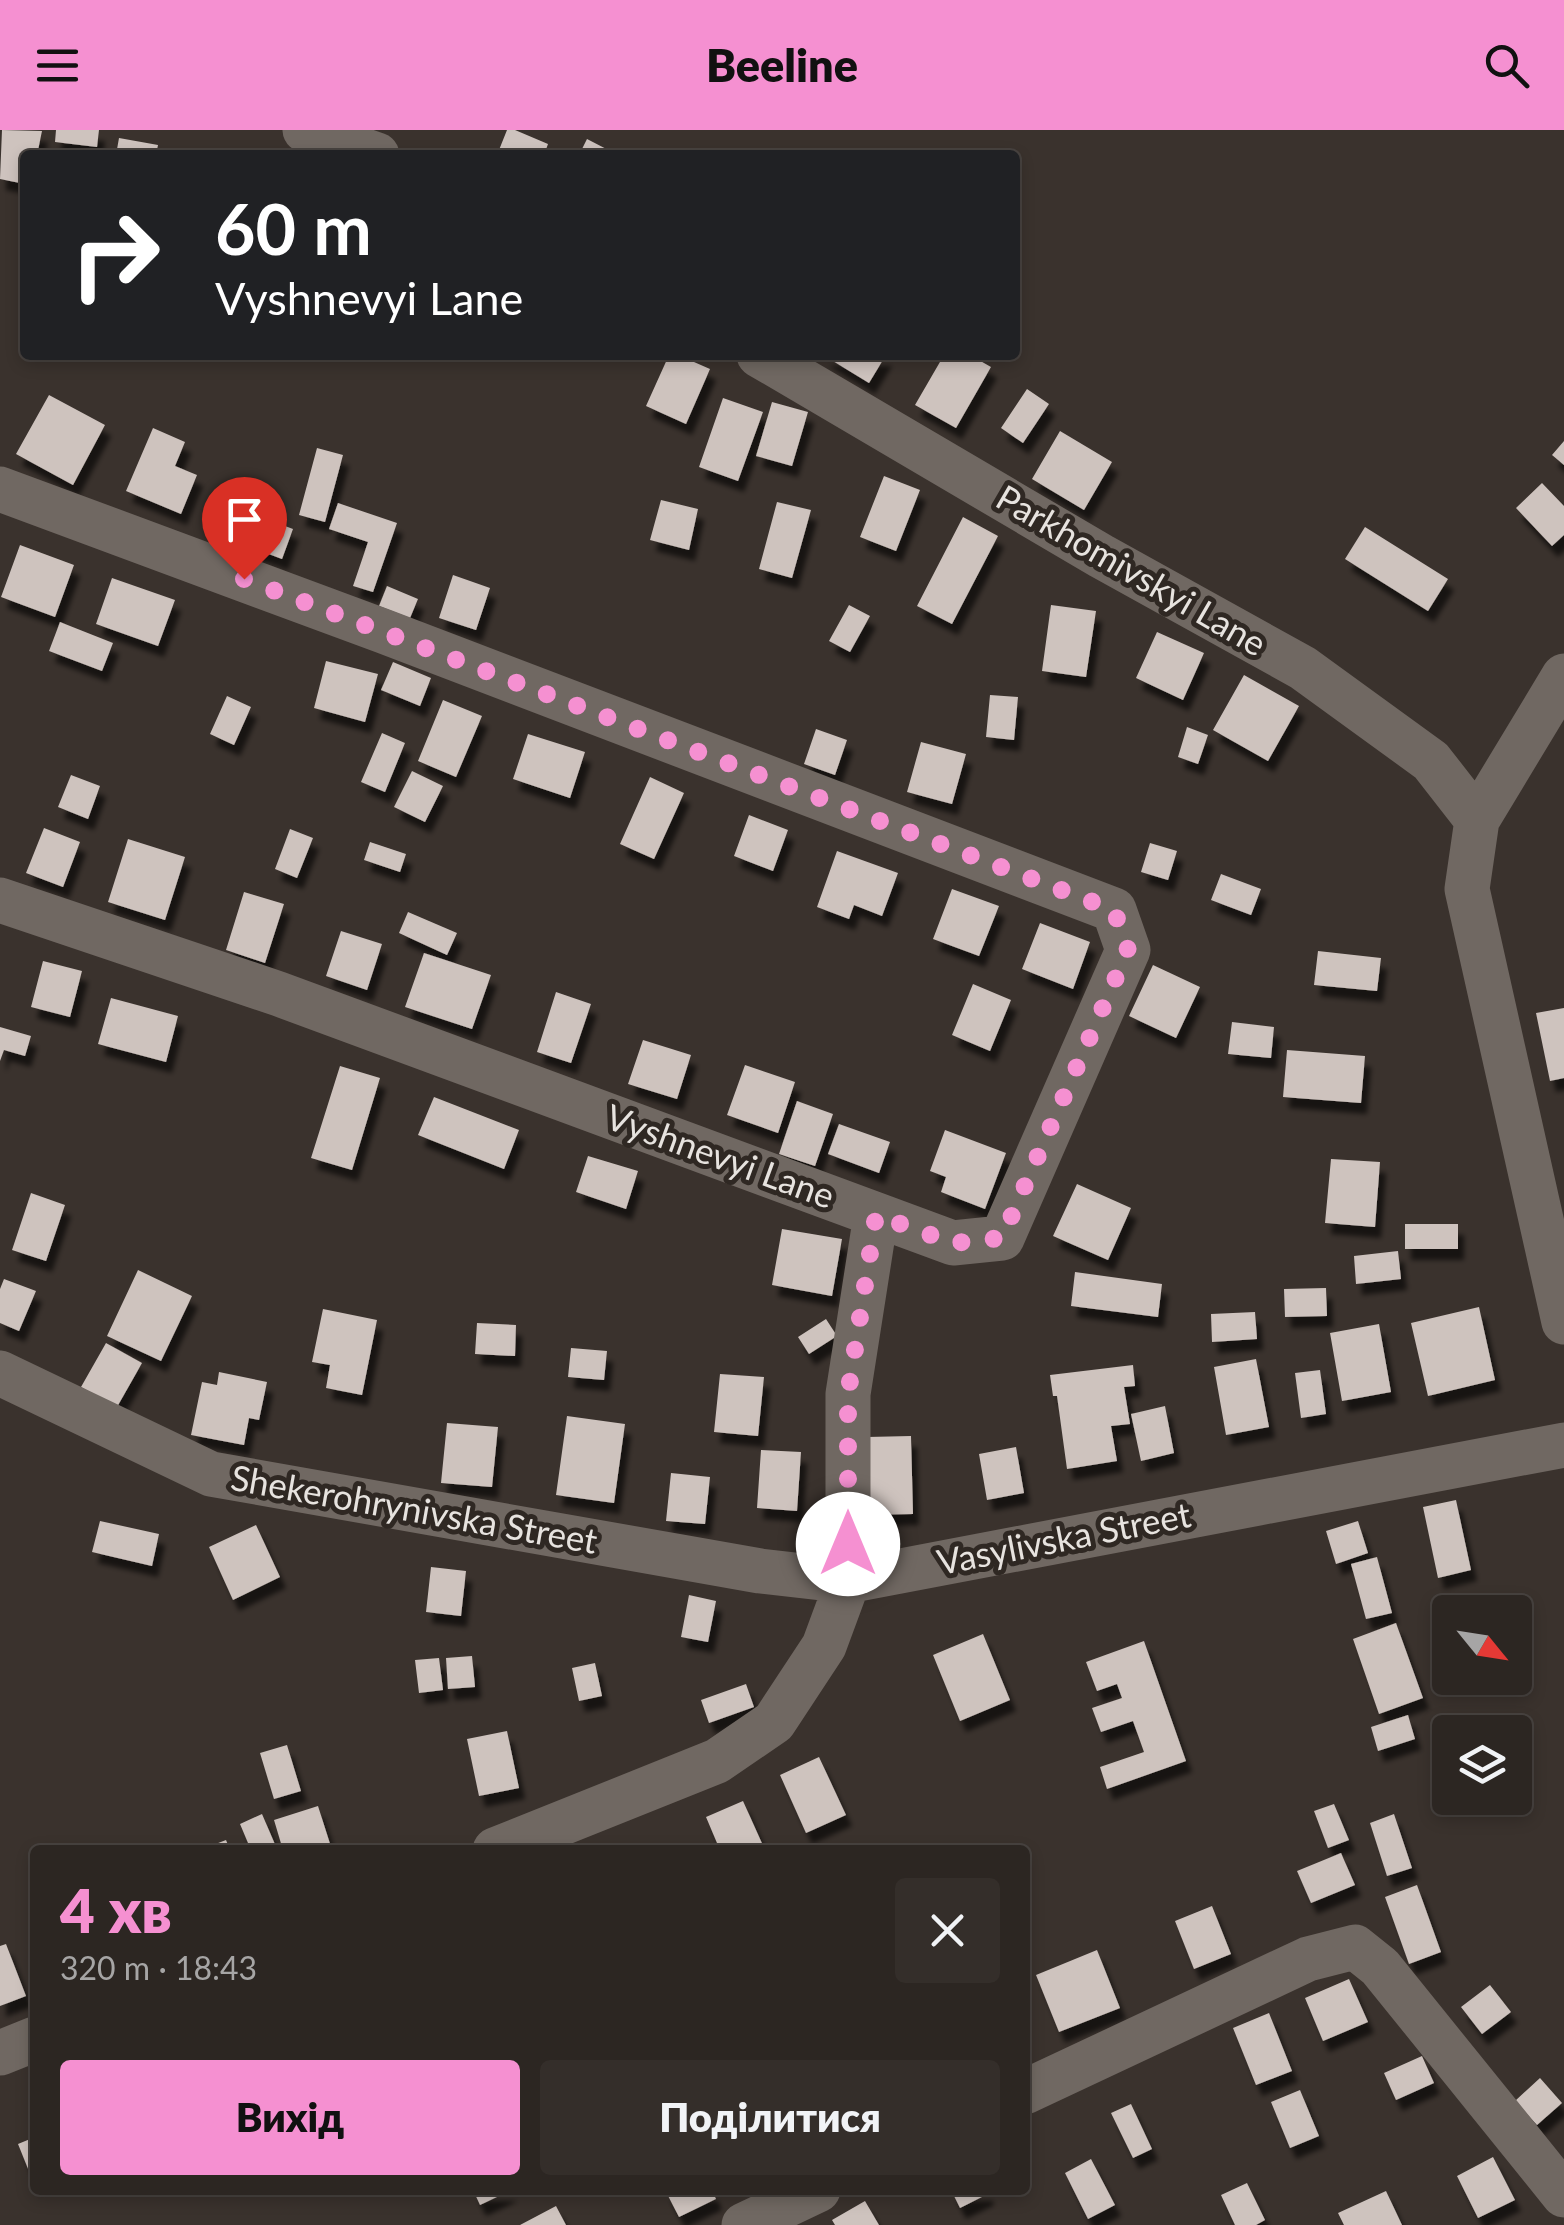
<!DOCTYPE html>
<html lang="uk">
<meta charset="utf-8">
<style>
body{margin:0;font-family:Lato,sans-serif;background:#342e2a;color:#f1f3f6;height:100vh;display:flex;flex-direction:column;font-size:38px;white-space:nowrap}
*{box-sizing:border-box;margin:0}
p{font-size:32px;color:#a6a5a5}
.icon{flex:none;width:55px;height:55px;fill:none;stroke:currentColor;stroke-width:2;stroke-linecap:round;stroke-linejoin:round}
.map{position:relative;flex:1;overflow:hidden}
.side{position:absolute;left:30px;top:1715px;width:1000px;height:350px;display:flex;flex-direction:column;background:#2c2622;border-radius:10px;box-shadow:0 5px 15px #0003,0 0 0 2px #484340}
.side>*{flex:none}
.banner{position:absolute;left:20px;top:20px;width:1000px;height:210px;border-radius:10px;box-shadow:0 5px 15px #0003,0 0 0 2px #484340;background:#202124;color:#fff;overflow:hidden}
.needle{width:65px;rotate:120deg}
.buttons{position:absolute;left:1432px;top:1465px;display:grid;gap:20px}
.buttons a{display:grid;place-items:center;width:100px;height:100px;border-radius:10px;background:#2c2622;box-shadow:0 5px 15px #0003,0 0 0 2px #484340;font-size:50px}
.pin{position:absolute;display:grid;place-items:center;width:85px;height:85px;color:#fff;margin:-102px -42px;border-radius:50% 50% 50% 0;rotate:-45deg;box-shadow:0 0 10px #0007}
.pin .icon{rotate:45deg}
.me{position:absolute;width:110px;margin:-55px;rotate:0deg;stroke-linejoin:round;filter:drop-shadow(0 0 8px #0008)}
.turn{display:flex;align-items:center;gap:35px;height:210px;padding:0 30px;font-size:45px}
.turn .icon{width:130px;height:130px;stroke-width:2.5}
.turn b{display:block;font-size:70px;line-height:85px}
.round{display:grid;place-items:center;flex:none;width:105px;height:105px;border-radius:10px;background:#342e2a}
.summary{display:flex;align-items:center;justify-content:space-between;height:170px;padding:0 30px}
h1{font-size:60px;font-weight:800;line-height:75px;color:#f590d1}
.action{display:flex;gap:20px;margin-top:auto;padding:20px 30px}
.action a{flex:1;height:115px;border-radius:10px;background:#f590d1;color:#111;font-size:40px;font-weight:800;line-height:115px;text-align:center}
.action a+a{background:#342e2a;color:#f1f3f6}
header{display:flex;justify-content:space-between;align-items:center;height:130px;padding:0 30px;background:#f590d1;color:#111;font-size:45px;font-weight:800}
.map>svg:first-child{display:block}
.building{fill:#cec3be;filter:url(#shadow)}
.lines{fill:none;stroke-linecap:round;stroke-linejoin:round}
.minor{stroke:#706862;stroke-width:45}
.route{stroke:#f590d1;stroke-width:18;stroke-dasharray:0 32.4}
.labels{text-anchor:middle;stroke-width:10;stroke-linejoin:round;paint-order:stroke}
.street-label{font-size:35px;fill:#e7e3df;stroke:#2f2823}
</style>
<header><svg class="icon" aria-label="menu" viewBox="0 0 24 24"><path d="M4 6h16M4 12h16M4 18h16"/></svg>Beeline<svg class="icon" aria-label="search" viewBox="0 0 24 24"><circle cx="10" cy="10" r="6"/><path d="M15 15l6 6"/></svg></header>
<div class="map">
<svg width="1564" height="2095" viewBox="0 0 1564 2095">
<defs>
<filter id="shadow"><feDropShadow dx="6" dy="11" stdDeviation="2.5" flood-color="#0009"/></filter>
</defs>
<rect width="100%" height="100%" fill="#3a322d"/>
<path class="building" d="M2 0 42 1 37 25H25V54L0 49Z
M56 0H99L97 17 55 12Z
M507 0H515L548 14 544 25H497Z
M119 8 158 15 156 25H116Z
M587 9 618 25H579Z
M669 225H678L710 239 686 294 646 276Z
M823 225H886L869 253Z
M944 225H970L991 237 956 298 915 275Z
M1027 259 1049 274 1023 313 1001 298Z
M49 265 105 295 73 355 16 324Z
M723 268 763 282 738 351 699 337Z
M772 272 808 282 792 336 756 326Z
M153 298 185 312 175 336 197 345 181 384 126 361Z
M1060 301 1112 332 1084 380 1032 349Z
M1564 311V335L1552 325Z
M317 318 343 325 325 392 299 385Z
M884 346 920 360 896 421 860 407Z
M1542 353 1564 376V405L1552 416 1516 378Z
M661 370 698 379 689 420 650 410Z
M777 372 811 380 792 448 759 439Z
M338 373 397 393 373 462 353 456 368 412 329 399Z
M253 384 293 399 282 429 242 414Z
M963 387 998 406 952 494 917 476Z
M1365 397 1448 449 1428 481 1345 429Z
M20 415 74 435 55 487 1 467Z
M453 445 490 458 476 500 439 488Z
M112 448 175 470 158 516 96 494Z
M387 456 418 469 410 488 379 476Z
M849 475 870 486 850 522 829 511Z
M1051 475 1096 481 1086 547 1042 541Z
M60 492 113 513 102 541 49 521Z
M1157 502 1204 523 1183 570 1136 548Z
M326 531 378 544 365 592 314 578Z
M393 532 431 548 420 576 381 560Z
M1244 545 1299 576 1268 631 1213 600Z
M990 565 1018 567 1014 610 986 607Z
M227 566 251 577 234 615 210 604Z
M443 570 482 586 456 647 418 631Z
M1187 597 1208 605 1198 634 1178 627Z
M816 599 847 610 835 645 804 634Z
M382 603 405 613 385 662 361 652Z
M528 604 585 622 570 668 513 649Z
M921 612 966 624 952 674 907 662Z
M412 641 443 656 425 692 394 677Z
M71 645 100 656 88 689 58 677Z
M650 647 684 663 654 729 620 714Z
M749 685 788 700 773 741 734 726Z
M44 698 80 712 63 757 26 743Z
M290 699 313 708 297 748 275 739Z
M128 709 185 727 165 790 108 772Z
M370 712 406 724 400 742 364 730Z
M1150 713 1177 721 1168 750 1141 742Z
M837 721 898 743 882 786 854 775 849 789 817 777Z
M1221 744 1261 759 1251 785 1211 770Z
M952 759 999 776 979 826 933 809Z
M244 762 284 774 265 833 226 820Z
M408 782 457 803 447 825 399 803Z
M1040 793 1090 812 1073 859 1022 839Z
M341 801 382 814 367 860 326 846Z
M1318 821 1381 828 1377 861 1314 855Z
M424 823 491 845 472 899 405 877Z
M43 831 82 841 70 887 31 877Z
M1153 835 1200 857 1176 908 1129 886Z
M973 854 1011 870 990 921 952 905Z
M556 862 591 874 571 933 537 922Z
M111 868 178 886 166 932 98 914Z
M1564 878V948L1550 951 1536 883Z
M1232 892 1274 897 1271 928 1228 924Z
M0 897 31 906 25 926 4 920 0 931Z
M643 910 691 925 677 969 628 954Z
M1287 920 1365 926 1361 973 1283 967Z
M745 935 795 952 778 1003 727 985Z
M340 936 380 948 352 1040 311 1028Z
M434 967 519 1000 504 1039 418 1005Z
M797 971 833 984 815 1036 779 1024Z
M839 994 890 1012 879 1043 828 1024Z
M945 1000 1006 1023 985 1079 941 1062 946 1047 930 1041Z
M588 1026 638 1041 626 1079 576 1062Z
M1331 1029 1380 1032 1375 1097 1325 1093Z
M1077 1054 1131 1078 1108 1130 1053 1106Z
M31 1063 65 1075 46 1131 12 1120Z
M1405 1094H1458V1119H1405Z
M782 1099 842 1109 832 1166 772 1155Z
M1398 1121 1401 1149 1356 1154 1354 1126Z
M138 1140 192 1166 161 1231 107 1206Z
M1075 1142 1162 1154 1158 1187 1071 1176Z
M4 1149 36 1161 19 1201 0 1193V1159Z
M1326 1158 1327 1186 1285 1187 1284 1159Z
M1479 1177 1495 1250 1428 1266 1411 1193Z
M323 1179 377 1190 362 1265 326 1258 330 1235 312 1232Z
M1255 1182 1257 1209 1212 1212 1211 1184Z
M826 1189 837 1206 809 1224 798 1207Z
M477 1193 516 1195 515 1226 475 1224Z
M1379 1194 1391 1262 1342 1271 1330 1203Z
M106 1213 142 1233 117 1277 81 1257Z
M571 1218 607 1221 604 1250 568 1247Z
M1256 1229 1269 1297 1226 1305 1214 1237Z
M1133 1235 1135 1256 1124 1257 1130 1294 1111 1296 1117 1331 1067 1339 1057 1266H1053L1050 1245Z
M1320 1240 1326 1284 1301 1288 1295 1243Z
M219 1242 267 1252 259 1290 249 1288 244 1315 191 1305 202 1252 217 1255Z
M720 1244 764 1247 758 1306 714 1302Z
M1165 1276 1174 1323 1141 1331 1131 1284Z
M567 1286 625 1294 614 1373 556 1365Z
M447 1293 498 1297 492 1357 441 1353Z
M911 1306 913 1384 868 1385 867 1307Z
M1016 1317 1024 1363 987 1370 979 1324Z
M761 1320 801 1322 797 1381 757 1378Z
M671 1343 710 1347 705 1394 666 1391Z
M1456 1370 1471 1440 1438 1448 1423 1377Z
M100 1391 159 1404 152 1436 92 1422Z
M1358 1391 1368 1423 1336 1434 1326 1401Z
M256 1395 280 1447 233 1470 209 1417Z
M1377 1427 1392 1483 1366 1489 1351 1434Z
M431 1437 466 1441 461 1486 426 1482Z
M689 1465 716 1471 708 1512 681 1507Z
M1396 1493 1423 1568 1379 1584 1353 1509Z
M983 1504 1010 1570 960 1591 933 1525Z
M1144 1511 1186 1631 1107 1659 1100 1637 1144 1622 1133 1591 1101 1602 1092 1578 1122 1568 1117 1554 1097 1561 1086 1532Z
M472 1526 475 1557 448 1559 446 1528Z
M439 1528 443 1560 419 1563 415 1530Z
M595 1533 602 1566 579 1571 572 1538Z
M746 1554 754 1577 709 1593 701 1570Z
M1408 1585 1415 1609 1378 1621 1371 1597Z
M507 1601 519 1658 479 1666 467 1609Z
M287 1615 301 1661 274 1669 260 1623Z
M819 1627 846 1685 806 1703 780 1645Z
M743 1671 765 1720H720L706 1687Z
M1334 1674 1349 1710 1328 1718 1314 1681Z
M318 1676 332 1720H283L274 1690Z
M262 1684 277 1719 275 1720H251L240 1694Z
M1394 1684 1412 1738 1387 1746 1370 1693Z
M226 1710 230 1720H200Z
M1341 1723 1355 1755 1311 1773 1297 1741Z
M1417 1755 1441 1822 1409 1834 1385 1767Z
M1212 1776 1231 1824 1194 1839 1175 1791Z
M6 1814 26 1866 0 1876V1816Z
M1097 1820 1120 1878 1059 1902 1036 1845Z
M1349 1849 1368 1892 1323 1911 1305 1868Z
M1490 1855 1511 1882 1482 1904 1461 1877Z
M1269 1883 1292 1941 1256 1955 1233 1898Z
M1422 1926 1434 1953 1396 1970 1384 1943Z
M1540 1948 1562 1973 1537 1995 1515 1971Z
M1300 1960 1319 2006 1290 2018 1271 1972Z
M1131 1974 1152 2019 1133 2028 1111 1983Z
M35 2007V2056L18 2014Z
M1493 2027 1515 2070 1478 2088 1457 2046Z
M1091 2029 1115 2075 1088 2089 1065 2043Z
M1247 2053 1265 2090 1256 2095H1235L1221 2065Z
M473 2060H512L480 2075Z
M665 2060H712L716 2069 679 2087Z
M951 2060H987L988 2064 960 2078Z
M1386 2061 1402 2095H1344L1338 2083Z
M865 2071 879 2095H835L832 2090Z
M556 2076 566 2095H520Z"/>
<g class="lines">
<path class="minor" d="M305 0 377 25
M759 225 1101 426 1303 538 1431 631 1477 690
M0 359 383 501 1114 780 1128 820 1002 1108 953 1113 279 864 0 770
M1564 546 1477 690 1467 759 1564 1192
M0 1243 211 1344 760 1441 848 1451 1564 1315
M495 1720 717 1631 774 1592 824 1516 848 1451V1264L876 1085
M0 1923 35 1909
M1025 1962 1308 1829 1355 1817 1380 1837 1564 2065
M744 2095 818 2060"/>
</g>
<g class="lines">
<path class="route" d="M244 449 1114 780 1128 820 1002 1108 953 1113 876 1085 848 1264V1414"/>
</g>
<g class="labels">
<g class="street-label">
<text transform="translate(1131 441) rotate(30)" y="12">Parkhomivskyi Lane</text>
<text transform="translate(720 1027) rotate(20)" y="12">Vyshnevyi Lane</text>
<text transform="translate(414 1380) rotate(10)" y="12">Shekerohrynivska Street</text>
<text transform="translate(1064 1409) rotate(-11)" y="12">Vasylivska Street</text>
</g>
</g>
</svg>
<div class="buttons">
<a><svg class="needle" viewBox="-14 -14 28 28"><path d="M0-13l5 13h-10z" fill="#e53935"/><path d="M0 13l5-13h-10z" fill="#a6a5a5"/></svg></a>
<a><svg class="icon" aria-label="layers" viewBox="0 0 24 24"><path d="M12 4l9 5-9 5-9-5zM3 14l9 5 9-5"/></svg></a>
</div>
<div class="pin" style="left:244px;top:449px;background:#d93025"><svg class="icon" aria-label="arrive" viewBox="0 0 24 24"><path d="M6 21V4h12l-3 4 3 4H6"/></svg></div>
<svg class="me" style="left:848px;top:1414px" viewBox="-20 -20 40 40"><circle r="19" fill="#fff"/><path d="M0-13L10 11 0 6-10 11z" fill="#f590d1"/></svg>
<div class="banner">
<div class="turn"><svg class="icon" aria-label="right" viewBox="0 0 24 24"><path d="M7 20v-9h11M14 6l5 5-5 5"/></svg><div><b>60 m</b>Vyshnevyi Lane</div></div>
</div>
<section class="side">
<div class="summary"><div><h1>4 хв</h1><p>320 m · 18:43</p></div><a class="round"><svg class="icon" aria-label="close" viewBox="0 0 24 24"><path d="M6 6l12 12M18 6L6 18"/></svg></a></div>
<div class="action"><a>Вихід</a><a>Поділитися</a></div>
</section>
</div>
